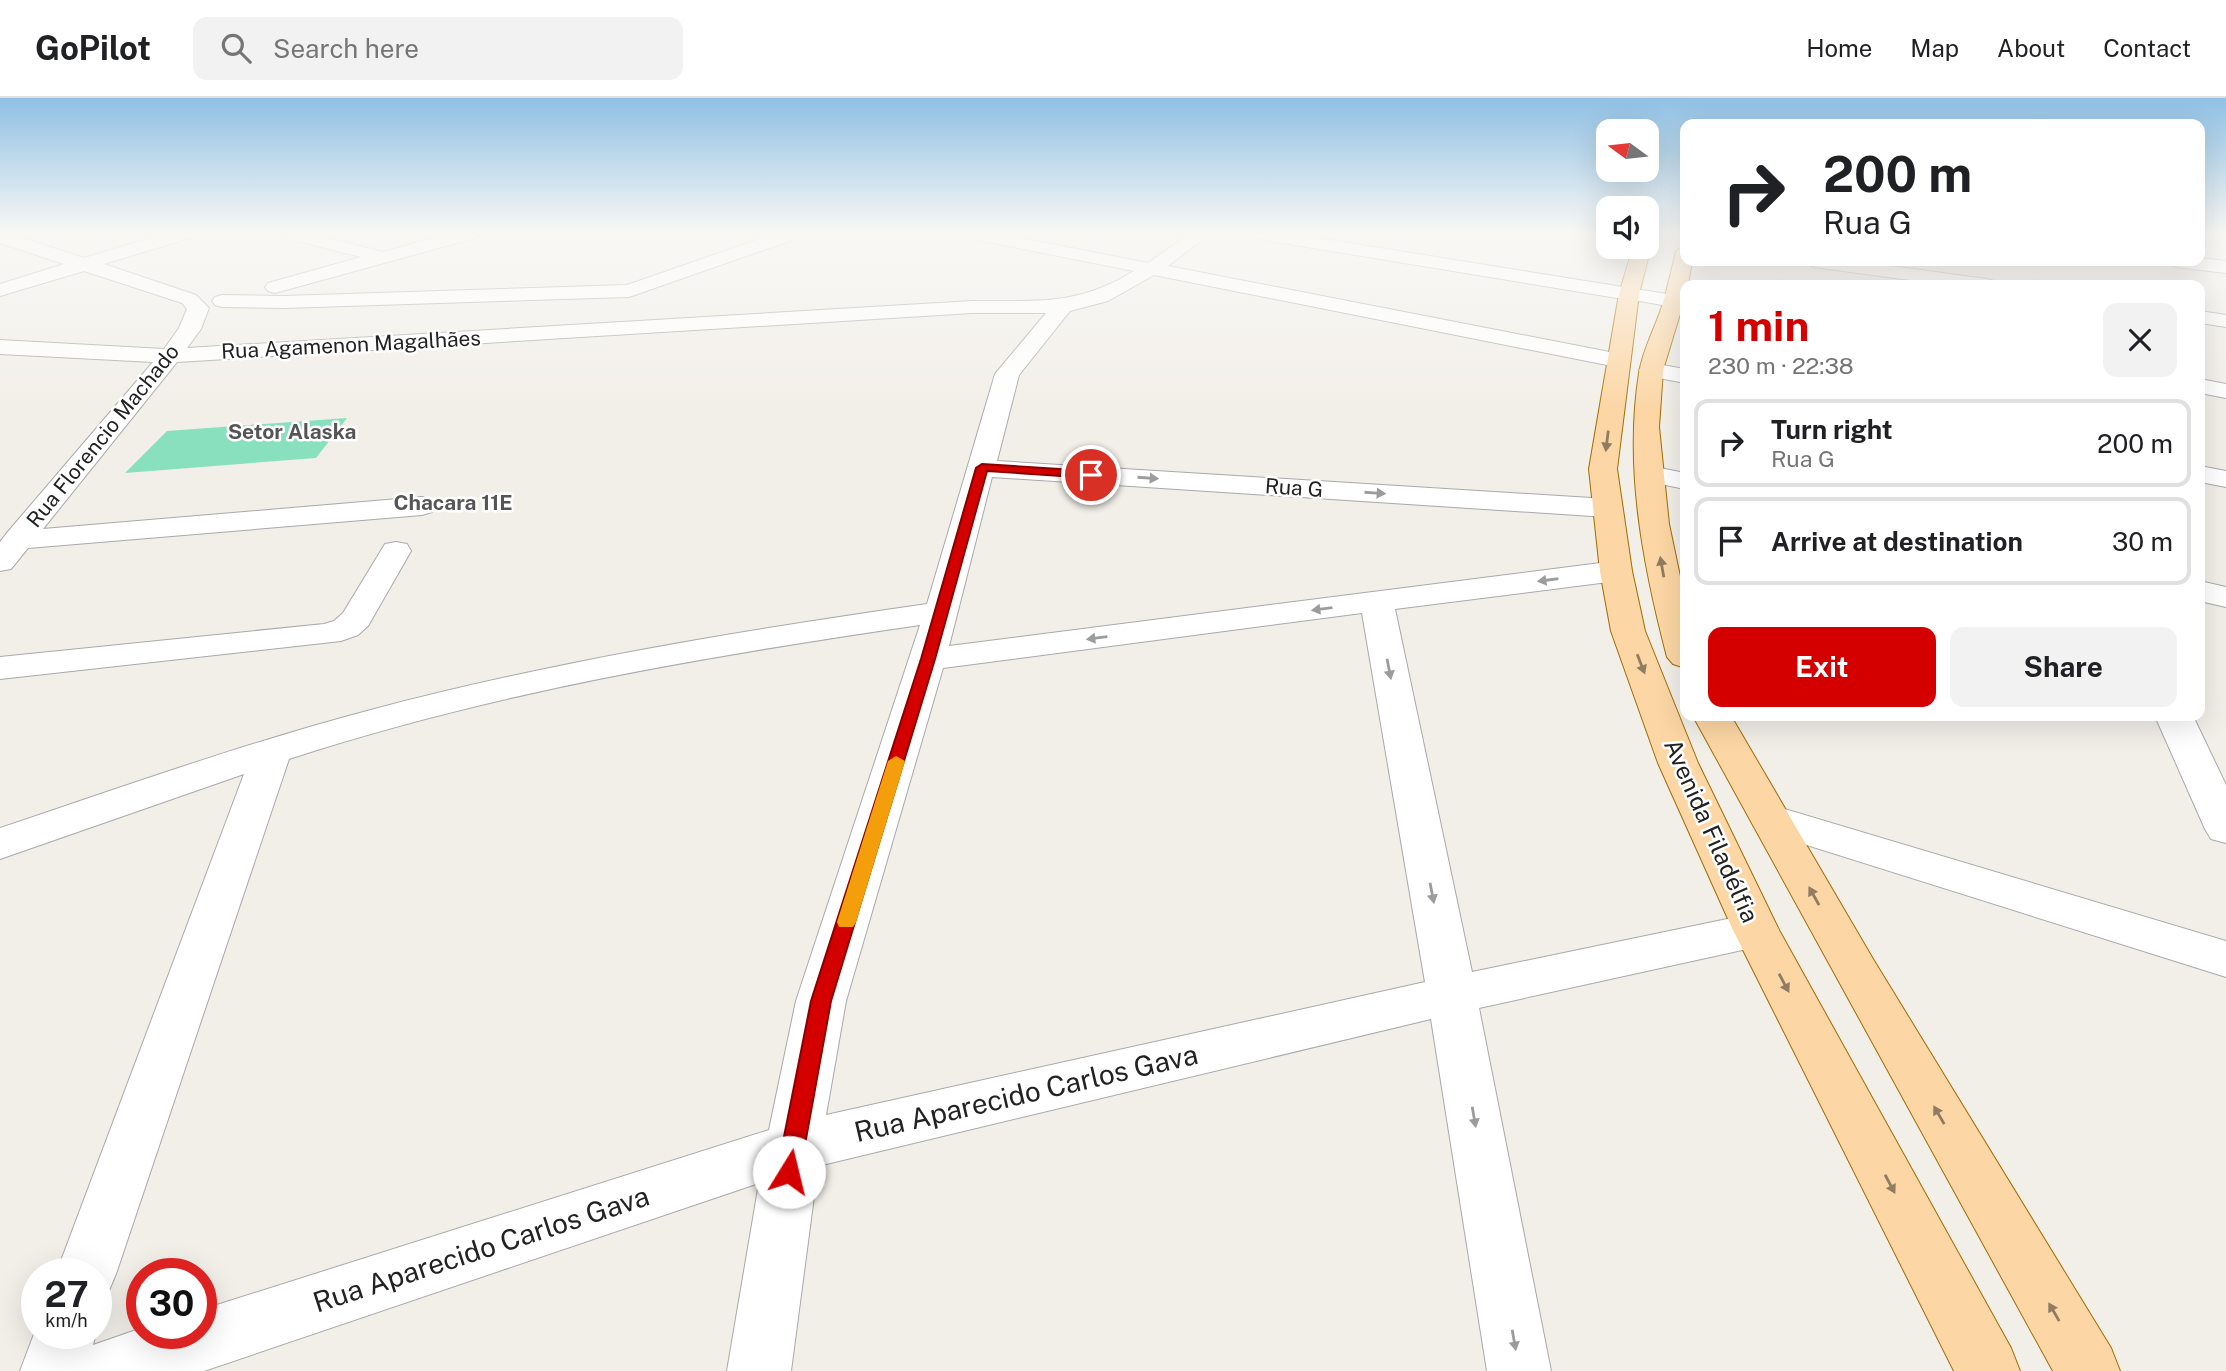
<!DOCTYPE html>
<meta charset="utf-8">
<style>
body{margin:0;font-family:"Public Sans",sans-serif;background:#f2f2f2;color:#202124;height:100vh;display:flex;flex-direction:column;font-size:26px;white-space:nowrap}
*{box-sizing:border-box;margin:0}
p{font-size:23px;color:#757577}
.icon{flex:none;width:38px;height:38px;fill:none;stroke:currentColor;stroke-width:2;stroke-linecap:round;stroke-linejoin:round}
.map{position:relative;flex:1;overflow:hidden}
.drawer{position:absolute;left:1680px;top:182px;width:525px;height:441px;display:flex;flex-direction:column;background:#fff;border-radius:14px;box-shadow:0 7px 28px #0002}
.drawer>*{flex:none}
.top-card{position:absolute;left:1680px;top:21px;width:525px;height:147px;border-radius:14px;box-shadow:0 7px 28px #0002;background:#fff;color:#202124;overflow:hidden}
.needle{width:46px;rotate:285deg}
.buttons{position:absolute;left:1596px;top:21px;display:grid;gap:14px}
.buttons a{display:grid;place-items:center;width:63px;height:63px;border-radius:14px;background:#fff;box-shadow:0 7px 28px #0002;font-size:35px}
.speed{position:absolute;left:21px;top:1160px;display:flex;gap:14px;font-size:35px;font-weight:700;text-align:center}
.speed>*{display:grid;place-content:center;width:91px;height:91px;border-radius:50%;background:#fff;box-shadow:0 7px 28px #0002;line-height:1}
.speed small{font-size:18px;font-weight:400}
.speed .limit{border:10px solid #d22;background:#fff;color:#111}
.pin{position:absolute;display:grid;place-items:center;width:60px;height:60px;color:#fff;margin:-30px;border:4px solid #fff;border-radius:50%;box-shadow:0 2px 7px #0007}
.me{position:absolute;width:77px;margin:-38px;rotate:9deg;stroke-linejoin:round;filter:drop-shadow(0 0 5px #0008)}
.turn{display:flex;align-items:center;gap:24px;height:147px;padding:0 28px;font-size:32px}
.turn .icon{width:91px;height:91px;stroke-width:2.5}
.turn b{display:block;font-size:49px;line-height:60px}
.round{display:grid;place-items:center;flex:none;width:74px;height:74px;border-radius:14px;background:#f2f2f2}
.headline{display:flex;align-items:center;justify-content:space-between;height:119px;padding:0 28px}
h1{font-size:42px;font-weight:700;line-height:52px;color:#d40000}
.action{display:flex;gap:14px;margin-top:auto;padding:14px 28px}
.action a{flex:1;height:80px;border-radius:14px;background:#d40000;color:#fff;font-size:28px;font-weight:700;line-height:80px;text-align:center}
.action a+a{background:#f2f2f2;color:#202124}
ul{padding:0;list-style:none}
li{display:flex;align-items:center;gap:21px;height:88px;margin:0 14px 10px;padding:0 14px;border:4px solid #e0e0e0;border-radius:14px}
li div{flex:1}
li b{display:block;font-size:26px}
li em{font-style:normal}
header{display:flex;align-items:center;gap:42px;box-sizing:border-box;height:98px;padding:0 35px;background:#fff;border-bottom:2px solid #e0e0e0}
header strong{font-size:33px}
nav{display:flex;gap:38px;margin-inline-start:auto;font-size:24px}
.search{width:490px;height:63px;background:#f2f2f2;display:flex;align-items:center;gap:18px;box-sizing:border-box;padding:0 24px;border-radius:14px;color:#757577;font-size:26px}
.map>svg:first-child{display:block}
.pitch{fill:#88e0be}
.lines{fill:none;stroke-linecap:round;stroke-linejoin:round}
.stream{stroke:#aad3df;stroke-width:5}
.minor-casing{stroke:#a9a9a9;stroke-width:2}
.tertiary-casing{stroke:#a9a9a9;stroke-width:2}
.primary-casing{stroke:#a06b00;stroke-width:2}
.minor{fill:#fff;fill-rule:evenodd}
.tertiary{fill:#fff;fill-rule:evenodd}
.primary{fill:#fcd6a4;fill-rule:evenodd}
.oneway{fill:#8f7c63}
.oneway2{fill:#9c9c9c}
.route{fill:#d40000;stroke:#8a0000;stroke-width:2}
.slow{fill:#f59e0b}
.labels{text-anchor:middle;stroke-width:5;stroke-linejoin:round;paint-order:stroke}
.far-street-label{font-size:21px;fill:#222;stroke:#fff}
.far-neighbourhood-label{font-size:21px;font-weight:bold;fill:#555;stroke:#fff}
.street-label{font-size:24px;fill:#222;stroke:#fff}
.near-street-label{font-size:28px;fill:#222;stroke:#fff}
</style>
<header>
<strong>GoPilot</strong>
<div class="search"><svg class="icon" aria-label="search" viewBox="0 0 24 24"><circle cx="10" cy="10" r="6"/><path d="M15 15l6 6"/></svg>Search here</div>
<nav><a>Home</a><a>Map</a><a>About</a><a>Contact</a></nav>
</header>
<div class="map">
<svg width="2226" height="1273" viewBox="0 0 2226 1273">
<rect width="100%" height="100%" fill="#f2efe9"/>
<path class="pitch" d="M347 320 316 360 125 375 167 333Z"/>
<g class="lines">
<path class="stream" d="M26 138 35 136"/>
<g class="minor-casing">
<path id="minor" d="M0 136H10L84 160 164 136H193L190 140 104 166 196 197 209 210 201 231 187 250 972 203C1036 202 1076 209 1134 173L972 141 963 136H1001L1148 165 1189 136H1210L1168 168 1625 257 1629 262 1625 267 1617 269 1154 177 1108 203 1070 213 1019 277 997 363 1607 401 1617 404 1622 410 1617 416 1607 419 992 379 949 548 1616 463 1627 466 1632 473 1627 480 1616 483 1395 511 1472 874 1756 815 1772 820 1779 832 1772 844 1756 849 1479 910 1551 1273H1487L1431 921 818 1068 791 1273H727L759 1085 204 1273H20L37 1228V1236L96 1235 93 1247 142 1230V1236H201V1212L769 1032 796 903 920 527C708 558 493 594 289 661L116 1176 107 1197 96 1201V1176H56L244 676 0 761V730C122 689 243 646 367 613 550 564 739 533 927 506L995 276 1046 215H972L177 264 43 431 422 399 432 402 437 408 432 414 422 417 28 450 11 471 0 473V444L6 436 153 264 0 256V242L164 251 179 230 187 211 182 205 84 173 0 198V186L64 166 0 145ZM1362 515 1425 884 826 1017 846 903 943 570Z
M282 136H313L383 154 448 136H478L475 140 275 195 268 193 265 189 268 185 361 159 285 140Z
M774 136H801L798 140 629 199 284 210 222 209 215 207 212 203 215 199 222 197 284 198 627 187Z
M1804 163H1854L1987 181 1994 183 1997 187H1946L1814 169Z
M1629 190 1674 197 1681 199 1684 203 1681 207 1674 209 1622 200 1619 196 1622 192Z
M2200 213 2226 217V229L2200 225Z
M1651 265 1685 271V285L1643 277 1639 272 1643 267Z
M1650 368 1685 375V391L1640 382 1636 376 1640 370Z
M2200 368 2226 373V389L2200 384Z
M396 444 407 446 411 453 368 528 358 537 341 543 0 581V559L324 526 334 523 343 515 385 446Z
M2200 483 2226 489V509L2200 503Z
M2155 618H2193L2226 687V745L2211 741 2205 731Z
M1771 707 2226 843V879L1756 731 1750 721 1756 711Z"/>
</g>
<g class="tertiary-casing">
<path id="tertiary" d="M1249 136H1293L1629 190 1636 192 1639 196 1636 200 1629 202 1258 141Z
M2200 160 2226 163V175L2175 169 2165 163H2200Z
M2200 281 2226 286V300L2200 295Z"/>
</g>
<g class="primary-casing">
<path id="primary" d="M1647 145 1651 149 1639 196 1617 371 1632 473 1645 533 1698 665 1779 832 2011 1250 2020 1273H1954L1733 832 1658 665 1611 533 1600 473 1589 371 1619 196 1633 149H1647Z
M1685 147V163H1692L1688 187H1685L1684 203 1663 272 1659 329 1669 426 1685 502V570L1673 566 1667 559C1643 467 1624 370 1639 275 1643 251 1656 228 1663 205 1668 188 1672 170 1676 153Z
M1693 618H1731L1873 861 2111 1250 2120 1273H2053Z"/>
</g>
<use href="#minor" class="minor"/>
<use href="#tertiary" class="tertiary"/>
<use href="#primary" class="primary"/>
</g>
<defs><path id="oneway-solid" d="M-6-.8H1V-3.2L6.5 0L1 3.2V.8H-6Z" transform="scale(1.75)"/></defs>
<g class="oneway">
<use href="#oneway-solid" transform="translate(1607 343) rotate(97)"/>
<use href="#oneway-solid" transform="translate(1662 469) rotate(-100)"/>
<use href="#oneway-solid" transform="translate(1641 566) rotate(69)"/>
<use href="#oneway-solid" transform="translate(1814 798) rotate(-119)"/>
<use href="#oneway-solid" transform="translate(1784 885) rotate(62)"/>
<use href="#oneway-solid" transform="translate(1939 1017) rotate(-120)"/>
<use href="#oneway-solid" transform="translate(1890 1086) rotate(62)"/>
<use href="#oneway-solid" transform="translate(2054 1214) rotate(-120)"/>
</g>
<g class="oneway2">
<use href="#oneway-solid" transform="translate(1148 380) rotate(4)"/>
<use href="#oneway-solid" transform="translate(1375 395) rotate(4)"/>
<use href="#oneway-solid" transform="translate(1548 482) rotate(172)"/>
<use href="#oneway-solid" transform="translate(1322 511) rotate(173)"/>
<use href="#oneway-solid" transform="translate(1097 540) rotate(173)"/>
<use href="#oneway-solid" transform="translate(1389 571) rotate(79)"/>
<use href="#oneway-solid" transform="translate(1432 795) rotate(79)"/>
<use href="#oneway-solid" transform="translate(1474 1019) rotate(80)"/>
<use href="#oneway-solid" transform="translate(1514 1242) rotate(80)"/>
</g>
<linearGradient id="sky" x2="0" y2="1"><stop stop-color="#8fc0e4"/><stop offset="0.43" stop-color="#f9f8f5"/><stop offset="1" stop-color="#f9f8f5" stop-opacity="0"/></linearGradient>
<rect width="2226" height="314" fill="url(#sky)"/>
<path class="route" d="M982 366 1091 373 1096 377 1091 380 987 373 935 561 831 903 800 1074 797 1081 789 1084 780 1081 777 1074 811 903 921 561 976 370Z"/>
<path class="slow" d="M896 658 905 663 856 824 853 829H839L837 824 888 663Z"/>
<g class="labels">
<g class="far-street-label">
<text transform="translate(351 247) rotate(-3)" y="7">Rua Agamenon Magalhães</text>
<text transform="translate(103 338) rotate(-51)" y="7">Rua Florencio Machado</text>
<text transform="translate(1294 390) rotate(4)" y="7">Rua G</text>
</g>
<g class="far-neighbourhood-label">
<text x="292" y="341">Setor Alaska</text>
<text x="453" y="412">Chacara 11E</text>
</g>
<g class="street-label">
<text transform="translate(1711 733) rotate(66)" y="8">Avenida Filadélfia</text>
</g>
<g class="near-street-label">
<text transform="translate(1026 995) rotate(-13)" y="10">Rua Aparecido Carlos Gava</text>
<text transform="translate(481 1151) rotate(-18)" y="10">Rua Aparecido Carlos Gava</text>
</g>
</g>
</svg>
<div class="buttons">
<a><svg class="needle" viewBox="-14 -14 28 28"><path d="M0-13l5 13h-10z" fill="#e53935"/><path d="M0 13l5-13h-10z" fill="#757577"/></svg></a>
<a><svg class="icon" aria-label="sound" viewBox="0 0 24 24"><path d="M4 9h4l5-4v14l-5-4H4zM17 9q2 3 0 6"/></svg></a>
</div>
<div class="speed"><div>27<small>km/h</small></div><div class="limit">30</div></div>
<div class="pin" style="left:1091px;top:377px;background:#d93025"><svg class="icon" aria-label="arrive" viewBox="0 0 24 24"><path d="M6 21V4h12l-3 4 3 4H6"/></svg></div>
<svg class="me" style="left:789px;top:1074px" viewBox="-20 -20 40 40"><circle r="19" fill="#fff"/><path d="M0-13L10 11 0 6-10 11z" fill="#d40000"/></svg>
<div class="top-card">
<div class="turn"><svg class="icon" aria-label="right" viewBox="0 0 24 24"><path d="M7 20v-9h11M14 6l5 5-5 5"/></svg><div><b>200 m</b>Rua G</div></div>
</div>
<section class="drawer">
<div class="headline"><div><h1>1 min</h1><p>230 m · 22:38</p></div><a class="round"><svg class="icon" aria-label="close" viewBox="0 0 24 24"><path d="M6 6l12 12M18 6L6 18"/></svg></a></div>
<ul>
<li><svg class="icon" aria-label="right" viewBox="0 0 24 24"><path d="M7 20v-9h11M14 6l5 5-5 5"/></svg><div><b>Turn right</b><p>Rua G</p></div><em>200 m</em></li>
<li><svg class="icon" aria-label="arrive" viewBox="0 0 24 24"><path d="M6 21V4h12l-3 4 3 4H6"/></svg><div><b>Arrive at destination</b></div><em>30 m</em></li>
</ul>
<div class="action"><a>Exit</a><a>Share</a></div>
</section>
</div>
